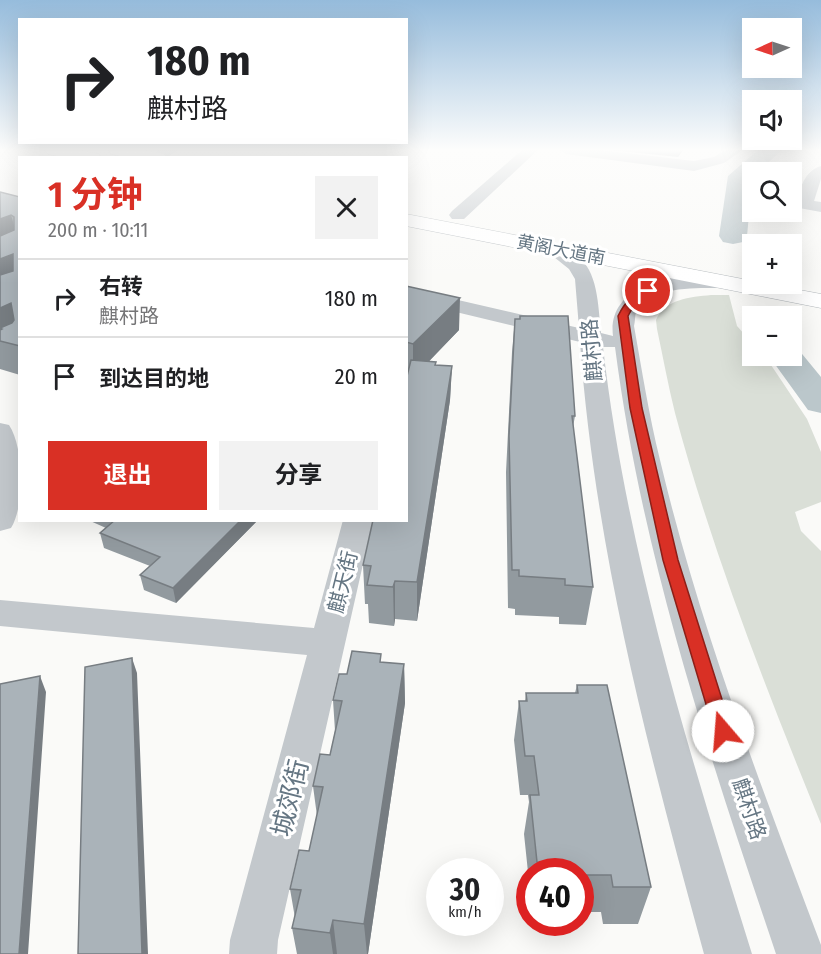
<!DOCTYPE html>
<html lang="zh">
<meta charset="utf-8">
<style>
body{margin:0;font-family:"Fira Sans Condensed","Noto Sans SC",sans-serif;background:#f2f2f2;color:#202124;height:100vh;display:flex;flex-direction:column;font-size:22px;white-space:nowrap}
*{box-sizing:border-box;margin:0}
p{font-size:20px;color:#757577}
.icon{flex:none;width:33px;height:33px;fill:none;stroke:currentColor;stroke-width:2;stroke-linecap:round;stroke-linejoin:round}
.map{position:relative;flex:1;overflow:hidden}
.drawer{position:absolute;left:18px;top:156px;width:390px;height:366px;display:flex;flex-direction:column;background:#fff;border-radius:0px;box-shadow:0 6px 24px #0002}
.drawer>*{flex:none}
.guide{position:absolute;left:18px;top:18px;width:390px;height:126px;border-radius:0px;box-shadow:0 6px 24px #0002;background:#fff;color:#202124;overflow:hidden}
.needle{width:39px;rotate:267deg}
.controls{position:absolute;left:742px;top:18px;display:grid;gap:12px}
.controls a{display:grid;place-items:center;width:60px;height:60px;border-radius:0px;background:#fff;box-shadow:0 6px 24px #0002;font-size:30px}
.speed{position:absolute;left:426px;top:858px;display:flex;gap:12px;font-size:30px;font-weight:700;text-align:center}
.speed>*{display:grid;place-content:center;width:78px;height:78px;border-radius:50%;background:#fff;box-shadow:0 6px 24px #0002;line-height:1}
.speed small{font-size:15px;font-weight:400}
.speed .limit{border:9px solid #d22;background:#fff;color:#111}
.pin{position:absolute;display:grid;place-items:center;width:51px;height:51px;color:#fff;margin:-26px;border:3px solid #fff;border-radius:50%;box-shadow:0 2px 6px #0007}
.me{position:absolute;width:66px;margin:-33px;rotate:342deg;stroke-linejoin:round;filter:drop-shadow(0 0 4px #0008)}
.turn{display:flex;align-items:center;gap:21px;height:126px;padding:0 30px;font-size:27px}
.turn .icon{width:78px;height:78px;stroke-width:2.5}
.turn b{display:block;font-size:42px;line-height:51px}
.round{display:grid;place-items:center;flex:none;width:63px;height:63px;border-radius:0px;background:#f2f2f2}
.overview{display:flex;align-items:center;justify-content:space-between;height:102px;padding:0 30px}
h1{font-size:36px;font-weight:700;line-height:45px;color:#d93025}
.action{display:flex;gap:12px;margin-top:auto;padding:12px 30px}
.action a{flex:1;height:69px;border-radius:0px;background:#d93025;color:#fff;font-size:24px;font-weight:700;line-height:69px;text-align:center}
.action a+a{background:#f2f2f2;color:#202124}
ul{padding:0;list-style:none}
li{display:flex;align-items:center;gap:18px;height:78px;padding:0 30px;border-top:2px solid #e0e0e0}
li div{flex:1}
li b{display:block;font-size:22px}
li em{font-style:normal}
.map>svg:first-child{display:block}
.green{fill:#dadfd7}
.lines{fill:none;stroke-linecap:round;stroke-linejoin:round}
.river{fill:#bbc7cb;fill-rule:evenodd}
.major-casing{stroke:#b5babe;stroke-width:1}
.minor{fill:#c3c8cc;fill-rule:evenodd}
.major{fill:#fff;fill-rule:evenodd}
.wall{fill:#929a9f}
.shaded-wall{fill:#777d82}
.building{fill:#aab3b9;stroke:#777d82;stroke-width:1.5}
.route{fill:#d93025;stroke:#8d1f18;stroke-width:1.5}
.labels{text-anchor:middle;stroke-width:6;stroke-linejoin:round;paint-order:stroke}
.far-street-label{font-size:18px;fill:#657683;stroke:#fff}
.street-label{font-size:21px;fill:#657683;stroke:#fff}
.near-street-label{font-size:26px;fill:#657683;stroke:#fff}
</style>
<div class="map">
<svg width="821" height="954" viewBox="0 0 821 954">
<rect width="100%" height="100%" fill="#fafaf8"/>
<path class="green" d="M711 295H729L737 326 753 344V356H763L767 359 807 419 821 452V502L795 512 801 531 821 551V824C766 689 713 554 675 413 668 385 663 357 657 329L656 320C665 299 690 297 711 295Z"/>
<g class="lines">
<path class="river" d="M758 150H782L758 172H753L747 236 743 242 733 244 723 242 719 236 728 176Z
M792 347 798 349 821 377V413L808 410 769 356H792Z"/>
<g class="major-casing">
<path id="major" d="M45 150H78L99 154 101 158H65L48 154Z
M109 150H143L164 154 166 158H129L111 154Z
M406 214 753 281V284H768L821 294V308L406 226Z"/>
</g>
<path class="minor" d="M159 150H178L166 158 147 157Z
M522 150H538L464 219H452L449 215 452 211Z
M559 150H600L694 161 714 157 725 150H742L724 163 694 171 566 154Z
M821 166V179L814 201 821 202V212L799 208 796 204C800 189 804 171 821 166Z
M553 243C599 255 597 296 601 333L613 336C606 280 688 268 729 278L732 282 729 286 722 288C700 288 646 286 636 311 635 316 635 322 634 326 642 371 649 415 660 460 699 625 761 786 821 945V954H776C709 755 642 556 615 347H603C627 555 690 755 752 954H704C649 753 595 551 580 342L406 300V288L579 328 575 279 569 269 544 249 546 245Z
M0 423 9 425C24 447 25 506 11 528L0 531Z
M343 520H373L278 940 277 954H229L230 940 307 655 0 626V600L314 628Z"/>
<use href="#major" class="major"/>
</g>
<path class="wall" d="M611 150H683L678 157Z
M0 192 20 197V375L0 369Z
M406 286 459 330 429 361 436 365 452 366 450 400 417 621 395 619 394 626 369 623 368 604H365L363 565 406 520 407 376H406Z
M515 319 575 416 573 427 593 587 586 625 559 624V617L515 615V609L508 608 506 472 512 352Z
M88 520H258L176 603 144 590 140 575 150 566 104 548 100 533 106 528Z
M381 662 404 664 405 703 368 954H297L292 928 295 918 290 889 309 851 317 816 313 786 330 755 335 731 333 700 347 674Z
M577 685 651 887 638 924H603L601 912H580V872H530V891L524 834 529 802 528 795H520L514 740 519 701H525L526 693H575Z"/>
<path class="shaded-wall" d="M680 150H683L678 157Z
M11 215 19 242 0 250V219Z
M13 254 20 277 0 291V259Z
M460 298 459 330 413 378V344Z
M11 303 20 330 0 328V308Z
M452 366 450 400 417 621V582Z
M241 520H258L176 603 173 588Z
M395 581V619L394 626 393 587Z
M132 658 137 673 148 954H142Z
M404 664 405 703 368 954H367L364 924Z
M40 676 46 692 28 954H19Z
M333 920 337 954H333L330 933Z"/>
<path class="building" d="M0 192 20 197V346L0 341V330L2 329 0 328 12 323 14 320 11 303 0 308V275L13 271V254L0 259V236L14 230V217L11 215 0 219Z
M406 286 460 298 413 344 406 342Z
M520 316H568L575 416H572L593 587 565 585V579L519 576V570H512L509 436 515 319H520Z
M411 360 436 362 435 365 452 366 417 582 395 581 393 587 367 585 371 566 363 565 373 520H406V380Z
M115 520H241L173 588 140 575 160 557 100 533Z
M352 651 381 654 380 662 404 664 364 924 333 920 330 933 292 928 301 890 290 889 299 850 309 851 323 787 313 786 320 754 330 755 342 701 333 700 339 674H347Z
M132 658 142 954H78L85 667Z
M40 676 19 954H0V684Z
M577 685H607L651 887H613L611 875H580V872H548L547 863 537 862 530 795H539L534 756H525L519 701H527L526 693H578Z"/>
<linearGradient id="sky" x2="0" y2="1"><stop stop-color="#96bcdc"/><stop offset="0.53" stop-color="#fdfdfc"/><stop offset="1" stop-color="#fdfdfc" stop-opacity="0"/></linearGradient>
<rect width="821" height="283" fill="url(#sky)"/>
<path class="route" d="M648 288 653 291C644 300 634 303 628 316L642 408 678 560 732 731 730 737 723 739 716 737 714 731 663 560 630 408 618 316C625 302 633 293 648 288Z"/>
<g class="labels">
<g class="far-street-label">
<text transform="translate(561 250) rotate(11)" y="6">黄阁大道南</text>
</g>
<g class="street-label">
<text transform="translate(592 350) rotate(-95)" y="7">麒村路</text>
<text transform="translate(343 582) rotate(-76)" y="7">麒天街</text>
<text transform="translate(749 809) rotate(71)" y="7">麒村路</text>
</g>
<g class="near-street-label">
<text transform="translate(290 798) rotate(-76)" y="9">城郊街</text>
</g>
</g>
</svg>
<div class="controls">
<a><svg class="needle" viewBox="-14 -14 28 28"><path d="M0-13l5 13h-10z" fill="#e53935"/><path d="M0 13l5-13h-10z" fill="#757577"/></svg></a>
<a><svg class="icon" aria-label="sound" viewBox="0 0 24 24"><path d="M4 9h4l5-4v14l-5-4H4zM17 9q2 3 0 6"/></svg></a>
<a><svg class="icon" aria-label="search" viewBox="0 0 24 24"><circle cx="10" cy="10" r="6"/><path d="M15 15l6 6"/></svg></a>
<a>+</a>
<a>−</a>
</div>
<div class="speed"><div>30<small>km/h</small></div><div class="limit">40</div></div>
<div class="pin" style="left:648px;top:291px;background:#d93025"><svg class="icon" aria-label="arrive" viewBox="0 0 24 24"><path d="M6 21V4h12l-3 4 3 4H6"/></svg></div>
<svg class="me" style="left:723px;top:731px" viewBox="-20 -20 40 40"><circle r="19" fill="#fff"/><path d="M0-13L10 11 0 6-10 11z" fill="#d93025"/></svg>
<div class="guide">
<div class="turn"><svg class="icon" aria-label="right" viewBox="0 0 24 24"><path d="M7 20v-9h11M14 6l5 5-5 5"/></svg><div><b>180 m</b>麒村路</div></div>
</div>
<section class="drawer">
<div class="overview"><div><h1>1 分钟</h1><p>200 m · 10:11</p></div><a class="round"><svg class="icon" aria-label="close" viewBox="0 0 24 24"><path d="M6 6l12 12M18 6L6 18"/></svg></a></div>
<ul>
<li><svg class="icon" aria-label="right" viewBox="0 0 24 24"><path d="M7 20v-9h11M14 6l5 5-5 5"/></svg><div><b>右转</b><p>麒村路</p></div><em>180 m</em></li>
<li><svg class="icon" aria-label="arrive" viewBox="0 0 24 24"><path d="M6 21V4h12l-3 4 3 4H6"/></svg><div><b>到达目的地</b></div><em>20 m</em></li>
</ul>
<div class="action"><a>退出</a><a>分享</a></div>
</section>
</div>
